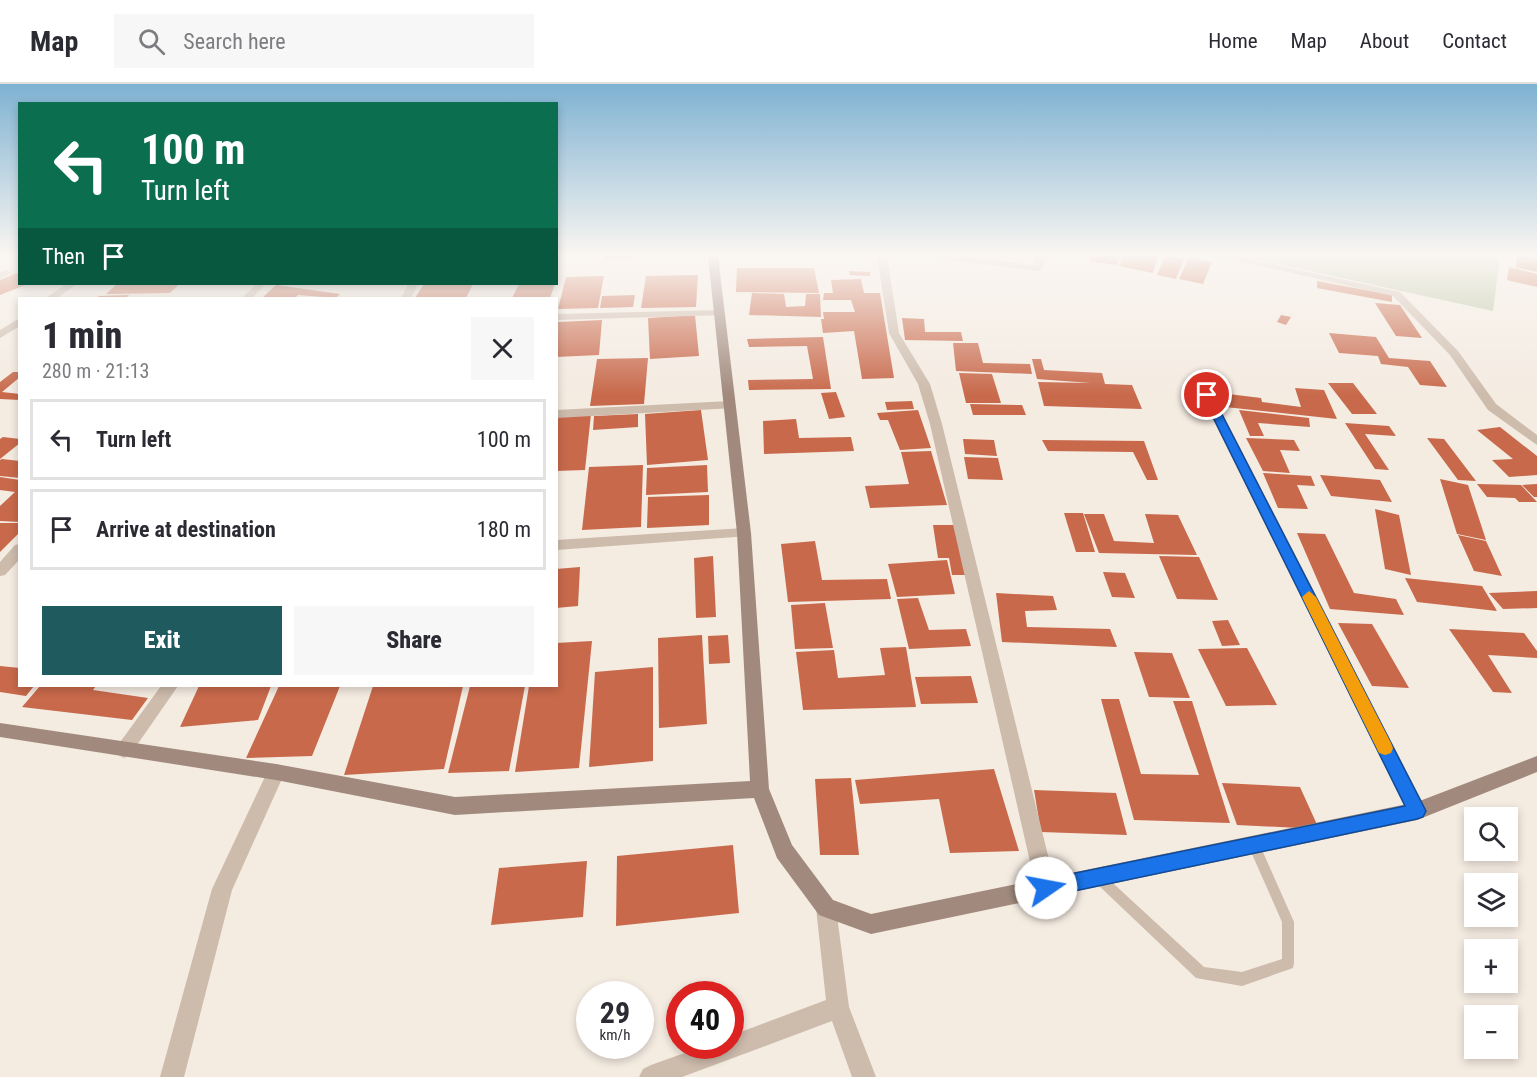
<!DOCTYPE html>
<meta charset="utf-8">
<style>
body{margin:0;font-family:"Roboto Condensed",sans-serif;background:#f7f7f7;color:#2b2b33;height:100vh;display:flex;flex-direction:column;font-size:22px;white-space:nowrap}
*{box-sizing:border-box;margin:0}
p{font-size:20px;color:#7c7c81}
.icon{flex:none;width:33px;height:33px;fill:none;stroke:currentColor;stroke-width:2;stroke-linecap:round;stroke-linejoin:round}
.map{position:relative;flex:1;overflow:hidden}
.panel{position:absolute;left:18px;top:213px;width:540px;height:390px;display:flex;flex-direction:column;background:#fff;border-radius:0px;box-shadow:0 3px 9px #0003}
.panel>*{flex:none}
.banner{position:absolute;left:18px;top:18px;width:540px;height:183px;border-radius:0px;box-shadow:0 3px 9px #0003;background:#0b6e4f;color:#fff;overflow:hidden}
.tools{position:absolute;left:1464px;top:723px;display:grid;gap:12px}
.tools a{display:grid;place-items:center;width:54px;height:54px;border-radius:0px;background:#fff;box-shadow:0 3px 9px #0003;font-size:30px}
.speed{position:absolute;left:576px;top:897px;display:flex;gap:12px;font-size:30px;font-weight:700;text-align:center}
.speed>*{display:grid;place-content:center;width:78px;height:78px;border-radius:50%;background:#fff;box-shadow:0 3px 9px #0003;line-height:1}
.speed small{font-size:15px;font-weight:400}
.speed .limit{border:9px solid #d22;background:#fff;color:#111}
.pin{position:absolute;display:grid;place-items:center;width:51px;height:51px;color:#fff;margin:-26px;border:3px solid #fff;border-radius:50%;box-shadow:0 2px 6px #0007}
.me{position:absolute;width:66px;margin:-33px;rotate:78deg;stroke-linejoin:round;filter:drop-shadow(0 0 4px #0008)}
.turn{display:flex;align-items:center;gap:21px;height:126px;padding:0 24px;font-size:27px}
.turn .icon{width:78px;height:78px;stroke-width:2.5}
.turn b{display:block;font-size:42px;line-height:51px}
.then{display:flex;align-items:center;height:57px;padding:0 24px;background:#0003;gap:12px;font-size:22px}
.round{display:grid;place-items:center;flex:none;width:63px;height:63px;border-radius:0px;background:#f7f7f7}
.summary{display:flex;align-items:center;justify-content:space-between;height:102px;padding:0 24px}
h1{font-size:36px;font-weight:800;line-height:45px}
.primary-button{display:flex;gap:12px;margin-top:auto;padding:12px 24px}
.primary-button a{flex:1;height:69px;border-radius:0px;background:#1f5a5e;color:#fff;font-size:24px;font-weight:800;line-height:69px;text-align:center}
.primary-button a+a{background:#f7f7f7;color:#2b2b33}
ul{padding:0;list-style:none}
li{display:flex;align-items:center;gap:18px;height:81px;margin:0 12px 9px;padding:0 12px;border:3px solid #e1e1e2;border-radius:0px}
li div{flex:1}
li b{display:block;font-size:22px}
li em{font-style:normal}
header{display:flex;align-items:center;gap:36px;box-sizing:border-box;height:84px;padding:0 30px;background:#fff;border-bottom:2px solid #e1e1e2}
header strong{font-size:28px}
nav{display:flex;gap:33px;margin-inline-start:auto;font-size:21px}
.search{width:420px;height:54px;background:#f7f7f7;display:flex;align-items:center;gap:15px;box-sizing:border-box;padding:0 21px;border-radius:0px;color:#7c7c81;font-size:22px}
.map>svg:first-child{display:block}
.green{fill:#b8c4a0}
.building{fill:#c8694b}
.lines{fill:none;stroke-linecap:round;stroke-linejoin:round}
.lane{fill:#cdbbac;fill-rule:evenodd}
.street{fill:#cdbbac;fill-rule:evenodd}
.secondary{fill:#a18a7d;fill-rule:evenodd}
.route{fill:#1a73e8;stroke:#114b97;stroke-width:1.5}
.slow{fill:#f59e0b}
</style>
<header>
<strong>Map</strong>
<div class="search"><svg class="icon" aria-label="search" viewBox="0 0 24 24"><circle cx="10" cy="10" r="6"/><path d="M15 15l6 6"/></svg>Search here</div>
<nav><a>Home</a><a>Map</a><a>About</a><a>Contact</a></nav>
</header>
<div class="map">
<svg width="1537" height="993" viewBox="0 0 1537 993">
<rect width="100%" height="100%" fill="#f4ebe1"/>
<path class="green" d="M1241 172H1500L1493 227Z"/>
<path class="building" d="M604 172H633L632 174 603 175Z
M1091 172H1120L1117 181 1089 177Z
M1123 172H1158L1153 189 1119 182Z
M1165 172 1184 175 1176 195 1157 191Z
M1517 172 1537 175V188L1516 183Z
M1189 173 1212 178 1203 200 1179 195Z
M1509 183 1537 190V203L1507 196Z
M737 184H814L819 209 736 208Z
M849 187 870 188V192L850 191Z
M17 189 20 190V200H28L0 211V196Z
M698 191 696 223 641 224 646 192Z
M604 192 598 224 558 225 566 193Z
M861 195 864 209H880L894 294 862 295 854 247 823 249 821 235H824L823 228H855L851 216H823L824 209H833L831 196Z
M1317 197 1392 211V218L1317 204Z
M117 200H179L170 209 106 210Z
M424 200H473L466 214H415Z
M519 200H555L550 214H512Z
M276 201 340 210 336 214 298 211 295 214H262Z
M752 209 784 210 786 223 805 222 806 210H820L821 233 749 231Z
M129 211 126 214H96L99 212Z
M635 211 633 223 600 224 602 212Z
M1375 219 1400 221 1422 254 1396 252Z
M695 231 699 272 650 275 648 234Z
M1281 231 1291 233 1286 241 1277 238Z
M902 234 924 235 925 248H961L963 257 905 256Z
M602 236 599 271 556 273 558 238Z
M1329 249 1376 253 1389 274 1430 277 1447 303 1420 301 1408 283 1381 280 1378 272 1339 269Z
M823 253 831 305 749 306 748 296 813 295 807 262 749 263 747 255Z
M953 259H978L983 279 1030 280 1032 290 956 287Z
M648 274 644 320 590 322 597 275Z
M1032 275H1041L1044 286 1102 289 1105 300 1132 301 1142 325 1044 322 1038 298 1091 299 1037 295Z
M13 288H20V293L2 308 20 310V316L0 315V298Z
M959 289 992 290 1001 319H966Z
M1328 299H1353L1377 330H1352Z
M1295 304 1324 306 1337 335 1225 323 1220 309 1261 314 1262 318 1301 323Z
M836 308 845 333 829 335 821 309Z
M912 317 914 325 887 326 885 318Z
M970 320 1022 321 1026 331H973Z
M701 326 708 376 647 381 645 330Z
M918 326 931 364 900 366 888 336H880L877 329Z
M1239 326 1309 334 1310 343 1258 339 1264 352H1250Z
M591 330 585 386 556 387V332Z
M638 330V343L593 346 594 332Z
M796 335 799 354 851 353 854 367 764 370 763 337Z
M1345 339 1389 342 1396 352 1365 350 1389 386 1375 385Z
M1500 343 1537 372V391L1509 393 1492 376 1513 375 1477 346Z
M3 353 20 355V359L0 375V355Z
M1246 354 1294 356 1300 367 1280 366 1290 389 1263 387Z
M1427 354 1444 355 1476 397 1458 396Z
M963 355 994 356 997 372 965 370Z
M1042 356 1144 357 1158 396H1147L1133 368 1048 367Z
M931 367 947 421 870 424 865 402 909 400 901 368Z
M964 373 998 374 1003 396 968 395Z
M2 375 20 377V394L0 392V376Z
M643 381 641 443 582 446 589 383Z
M707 381 708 408 646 411 647 384Z
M1263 389 1311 392 1315 402 1297 401 1308 425 1278 424Z
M1320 391 1380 396 1392 418 1331 412Z
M0 393 20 396V438L0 437V422L15 408 0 406Z
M1440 395 1468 401 1486 456 1457 450Z
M1477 400 1521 401 1537 418H1519L1515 414 1487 413Z
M1537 400V413H1534L1522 401Z
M709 411V441L647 444 648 413Z
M1375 425 1399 431 1411 491 1385 485Z
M1064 429H1083L1095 468H1076Z
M1084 430H1104L1114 457 1154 459 1145 430 1178 431 1197 471 1099 469Z
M0 439H20V448L0 468Z
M933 441H955L966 491H952L949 474H938Z
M1297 449 1325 450 1354 509 1396 515 1404 531 1330 525Z
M1458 451 1486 457 1502 492 1474 487Z
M815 457 822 496 887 495 891 515 788 518 781 460Z
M713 472 716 533 696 534 694 474Z
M1159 472 1199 473 1218 516 1177 515Z
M947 476 955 510 897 513 888 480Z
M580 483 578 522 556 524V485Z
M1103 488 1125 489 1135 514 1112 513Z
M1405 494 1482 502 1497 527 1417 518Z
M1537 507V524L1503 525 1489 509Z
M996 509 1053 512 1057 526 1025 527 1027 543 1110 545 1117 563 1002 558Z
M918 514 929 546 966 545 971 562 909 565 897 515Z
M825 519 833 564 795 565 791 521Z
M1228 536 1240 561 1222 562 1212 537Z
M1338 539 1372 540 1409 604 1372 602Z
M1449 545 1524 549 1537 567V574L1488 571 1512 609 1493 608Z
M702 551 707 640 659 644 658 554Z
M728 551 730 579 709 580 708 552Z
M592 557 579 684 515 688 529 602H556V559Z
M906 563 916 623 803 626 796 568 834 566 838 594 885 591 880 564Z
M1247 564 1277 621 1226 622 1198 565Z
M1134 568 1172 569 1190 614 1149 613Z
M0 582 20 584V602H34L26 612 0 608Z
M653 583V677L589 683 595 588Z
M971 592 978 619 921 620 915 593Z
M40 602H96L93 606 148 614 132 636 22 623Z
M199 602H271L258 636 180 643Z
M279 602H340L312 672 246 674Z
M373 602H463L444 685 344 691Z
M470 602H525L509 687 448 689Z
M1101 615H1119L1141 690 1199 691 1173 617H1192L1230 739 1134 736Z
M994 685 1019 767 950 769 939 715 860 720 855 696Z
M851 694 859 771H820L815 695Z
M1222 699 1300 703 1319 745 1237 741Z
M1034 706 1116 709 1127 751 1041 748Z
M733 761 739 829 616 842 617 772Z
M587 777 583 833 491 841 499 784Z"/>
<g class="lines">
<path class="lane" d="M1254 755 1258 757 1294 838V879L1293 884 1242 902 1196 894 1095 798 1093 794 1095 790 1099 788 1103 790 1204 883 1242 888 1282 875V838L1248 761 1250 757Z"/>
<path class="street" d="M877 172H887L899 249 930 300 942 340 1056 804 1053 811 1046 814 1039 811 1036 804 930 340 918 300 889 249Z
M938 172H964L1034 181 1036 172H1046L1043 184 1038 187 943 175Z
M1217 172H1234L1400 208 1458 267 1496 320 1537 351V361L1488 326 1450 271 1393 212Z
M7 186 12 189 0 195V188Z
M66 200H77L57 214H46Z
M256 200H266L252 214H242Z
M408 200H418L411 214H401Z
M720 226 724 227V231L556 236V230Z
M20 234V242L0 254V246Z
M1208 298 1214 301 1211 305 1213 311 1424 721 1426 727 1424 733 1417 736 1410 733 1201 311 1199 305 1204 299Z
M730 317 734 318V324L556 334V326Z
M744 444 751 449 749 452 556 466V456Z
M20 460V475L5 491 0 492V478L15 461Z
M161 602H178L130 671 124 674 118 671 115 666 118 661Z
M276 680 282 682 285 688 232 806 184 993H160L212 805 270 682Z
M826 814 833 817 836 824 849 923 876 993H852L832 937 682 993H639L643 985 651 981 704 962H730V952L826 916 816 824 819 817Z"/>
<path class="secondary" d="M708 172H718L751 449 769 705 792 761 833 816 871 830 1417 718 1537 672V688L1417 736 871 850 819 831 777 774 754 714 455 731 276 696 0 653V639L276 680 455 713 750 697 737 449Z"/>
</g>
<linearGradient id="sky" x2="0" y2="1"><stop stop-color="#7eb2d2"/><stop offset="0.55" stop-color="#faf6f2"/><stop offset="1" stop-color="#faf6f2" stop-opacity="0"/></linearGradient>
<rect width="1537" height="311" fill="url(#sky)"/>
<path class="route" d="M1207 308 1212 311 1426 727 1423 733 1417 735 1046 813 1039 810 1036 804 1039 798 1046 795 1405 722 1202 311Z"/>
<path class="slow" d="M1309 507 1316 513 1391 659 1393 664 1391 669 1385 671 1379 669 1302 513Z"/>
</svg>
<div class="tools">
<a><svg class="icon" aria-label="search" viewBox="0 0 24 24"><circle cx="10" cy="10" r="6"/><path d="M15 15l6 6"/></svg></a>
<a><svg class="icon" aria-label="layers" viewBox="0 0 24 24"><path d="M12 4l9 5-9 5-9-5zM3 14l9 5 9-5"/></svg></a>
<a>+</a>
<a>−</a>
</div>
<div class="speed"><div>29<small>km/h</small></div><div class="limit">40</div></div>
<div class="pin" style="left:1207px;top:311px;background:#d93025"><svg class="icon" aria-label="arrive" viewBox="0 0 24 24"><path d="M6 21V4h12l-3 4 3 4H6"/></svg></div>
<svg class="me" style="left:1046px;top:804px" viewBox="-20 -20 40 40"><circle r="19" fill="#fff"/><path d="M0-13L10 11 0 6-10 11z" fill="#1a73e8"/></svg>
<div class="banner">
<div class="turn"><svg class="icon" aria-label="left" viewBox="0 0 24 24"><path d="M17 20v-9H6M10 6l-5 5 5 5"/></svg><div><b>100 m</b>Turn left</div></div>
<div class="then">Then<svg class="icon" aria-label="arrive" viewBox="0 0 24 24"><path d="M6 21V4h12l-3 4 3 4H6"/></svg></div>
</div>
<section class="panel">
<div class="summary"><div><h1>1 min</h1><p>280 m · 21:13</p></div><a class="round"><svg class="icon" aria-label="close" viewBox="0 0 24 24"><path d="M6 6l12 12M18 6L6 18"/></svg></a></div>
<ul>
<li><svg class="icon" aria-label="left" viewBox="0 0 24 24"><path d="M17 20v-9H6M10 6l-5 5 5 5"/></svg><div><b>Turn left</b></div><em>100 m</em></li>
<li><svg class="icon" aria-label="arrive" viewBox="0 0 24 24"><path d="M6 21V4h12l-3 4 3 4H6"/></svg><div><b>Arrive at destination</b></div><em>180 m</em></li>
</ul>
<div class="primary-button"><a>Exit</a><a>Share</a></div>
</section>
</div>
